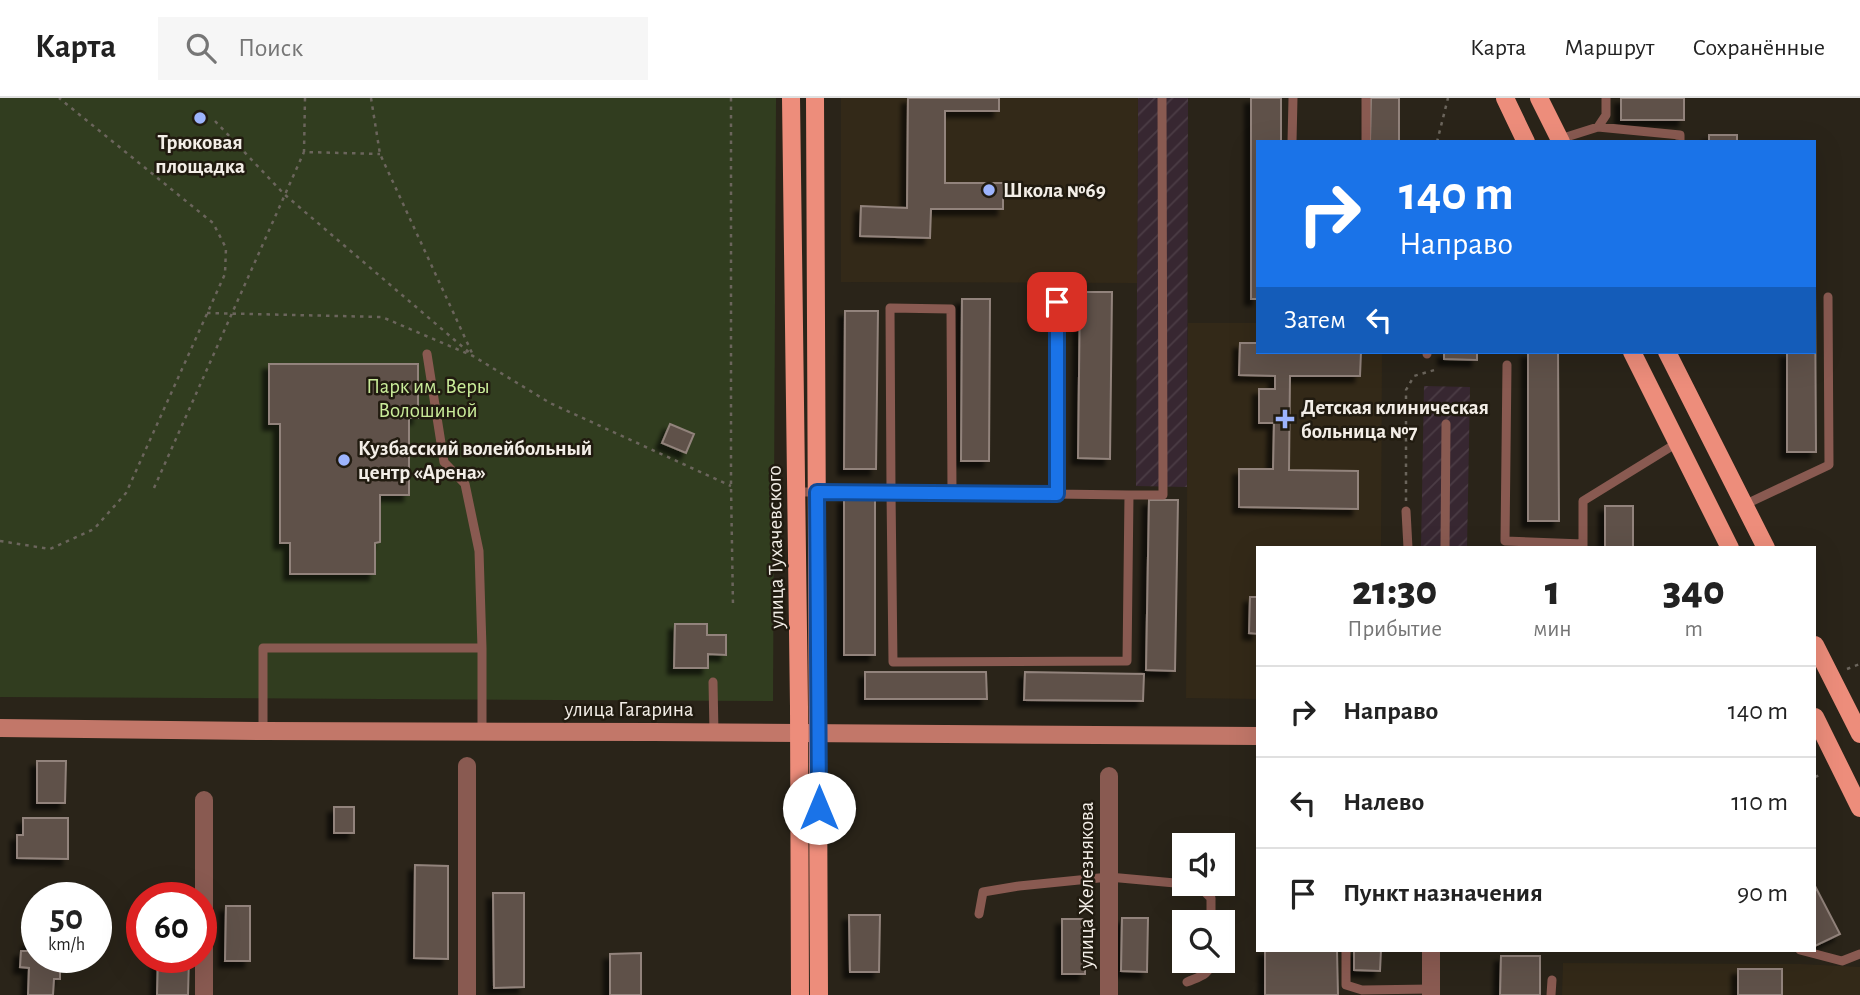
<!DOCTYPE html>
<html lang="ru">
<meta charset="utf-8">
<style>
body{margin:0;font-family:"Alegreya Sans",sans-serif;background:#f6f6f6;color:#222;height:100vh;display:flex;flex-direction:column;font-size:26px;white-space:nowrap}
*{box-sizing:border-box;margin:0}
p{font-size:23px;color:#767676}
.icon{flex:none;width:38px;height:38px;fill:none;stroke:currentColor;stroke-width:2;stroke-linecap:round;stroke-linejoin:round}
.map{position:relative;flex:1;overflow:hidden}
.panel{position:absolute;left:1256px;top:448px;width:560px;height:406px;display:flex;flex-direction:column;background:#fff;border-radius:0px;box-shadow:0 7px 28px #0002}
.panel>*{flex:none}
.hud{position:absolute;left:1256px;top:42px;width:560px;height:214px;border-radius:0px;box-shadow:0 7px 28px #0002;background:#1a73e8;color:#fff;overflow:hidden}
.controls{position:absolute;left:1172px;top:735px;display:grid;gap:14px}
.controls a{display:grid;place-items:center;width:63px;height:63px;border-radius:0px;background:#fff;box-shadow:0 7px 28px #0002;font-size:35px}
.speed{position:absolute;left:21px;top:784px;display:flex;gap:14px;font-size:35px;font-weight:700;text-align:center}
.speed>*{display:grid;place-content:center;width:91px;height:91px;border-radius:50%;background:#fff;box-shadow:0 7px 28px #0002;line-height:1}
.speed small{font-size:18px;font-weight:400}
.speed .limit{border:10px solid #d22;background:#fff;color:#111}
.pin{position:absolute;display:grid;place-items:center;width:60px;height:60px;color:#fff;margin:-30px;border-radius:14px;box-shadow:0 4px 10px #0006}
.me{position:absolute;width:77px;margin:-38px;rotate:0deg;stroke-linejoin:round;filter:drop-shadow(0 0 5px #0008)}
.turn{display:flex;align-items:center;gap:24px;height:147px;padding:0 28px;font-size:32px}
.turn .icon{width:91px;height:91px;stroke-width:2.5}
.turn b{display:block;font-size:49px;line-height:60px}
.then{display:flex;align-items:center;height:66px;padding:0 28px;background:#0003;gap:14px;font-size:26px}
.eta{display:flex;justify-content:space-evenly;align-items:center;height:119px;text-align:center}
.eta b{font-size:42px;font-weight:800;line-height:49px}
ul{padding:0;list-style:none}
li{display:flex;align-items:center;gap:21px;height:91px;padding:0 28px;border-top:2px solid #e0e0e0}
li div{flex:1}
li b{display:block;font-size:26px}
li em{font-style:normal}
header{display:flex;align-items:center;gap:42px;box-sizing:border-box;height:98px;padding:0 35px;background:#fff;border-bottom:2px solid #e0e0e0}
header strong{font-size:33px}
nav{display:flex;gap:38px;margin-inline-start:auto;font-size:24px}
.search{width:490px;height:63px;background:#f6f6f6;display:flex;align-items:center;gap:18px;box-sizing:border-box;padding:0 24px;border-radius:0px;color:#767676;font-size:26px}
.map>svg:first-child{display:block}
.industrial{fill:url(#industrial-furrows)}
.built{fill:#332918}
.park{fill:#313d1f}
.building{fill:#5e514a;stroke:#92837b;stroke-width:2;filter:url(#shadow)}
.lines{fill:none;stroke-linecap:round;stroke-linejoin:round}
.path{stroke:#6b655c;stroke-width:2.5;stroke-dasharray:3.5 5;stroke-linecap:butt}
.lane{stroke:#895a51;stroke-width:9}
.street{stroke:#895a51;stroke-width:18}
.secondary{stroke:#c27769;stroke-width:18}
.primary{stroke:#ed8d7b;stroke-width:18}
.route-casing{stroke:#114b97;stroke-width:18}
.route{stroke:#1a73e8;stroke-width:12}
.poi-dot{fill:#9db4fd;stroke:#211b10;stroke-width:2.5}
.labels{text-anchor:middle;stroke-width:5;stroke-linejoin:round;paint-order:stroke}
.poi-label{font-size:21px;font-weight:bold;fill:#f3eee7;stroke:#211b10;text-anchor:start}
.park-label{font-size:21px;fill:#c9eb99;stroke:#211b10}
.street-label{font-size:21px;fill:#f3eee7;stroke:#211b10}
</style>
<header>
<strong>Карта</strong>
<div class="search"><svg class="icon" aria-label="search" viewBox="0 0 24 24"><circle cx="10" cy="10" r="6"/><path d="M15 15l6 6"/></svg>Поиск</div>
<nav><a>Карта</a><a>Маршрут</a><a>Сохранённые</a></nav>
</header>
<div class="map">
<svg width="1860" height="897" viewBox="0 0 1860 897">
<defs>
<pattern id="industrial-furrows" width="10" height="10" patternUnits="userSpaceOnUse" patternTransform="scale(1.75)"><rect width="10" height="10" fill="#372731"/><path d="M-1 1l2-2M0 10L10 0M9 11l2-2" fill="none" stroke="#4b3c45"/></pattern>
<filter id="shadow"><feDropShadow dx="-6" dy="6" stdDeviation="2" flood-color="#0009"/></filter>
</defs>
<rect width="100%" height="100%" fill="#2a2419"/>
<path class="industrial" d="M1138 0H1188L1187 389 1136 388Z
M1424 288 1470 289 1467 450H1421Z"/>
<path class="built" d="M841 0H1138L1137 185 841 184Z
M1188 225H1258V254H1382L1381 450H1258V601L1186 600Z
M1563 865 1801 866 1860 869V897H1562Z"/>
<path class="park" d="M0 0H776L773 603 0 599Z"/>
<path class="building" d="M908 0H999V13H945V85H1003V111H931L930 140 860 138 861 108 907 110Z
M1251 0H1281V44H1258V201H1251Z
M1371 0H1399V44H1370Z
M1621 0H1684V22H1621Z
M1709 37H1737V44H1709Z
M1815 189 1816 354H1787V254H1815Z
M1080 194H1112L1110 361 1078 360Z
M962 201H990L989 363H961Z
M845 213H878L876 371H844Z
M1240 245H1258V254H1361L1360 278H1290L1289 372 1358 373V411L1239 409V371H1273L1274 325H1259V291H1275V278L1239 277Z
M1444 254H1477V262L1444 261Z
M1528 254H1558L1559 423H1528Z
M269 266H418V320H409V397H380V444L375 445V476H290V445H280V326H269Z
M670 326 694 336 686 355 662 345Z
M844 399H875V557H844Z
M1149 402H1178L1175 573 1146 572Z
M1605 408H1633V450H1605Z
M1250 499H1258V536L1249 535Z
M675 526H707V537H726V557L708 556V570H674Z
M865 574H986L987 601H865Z
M1025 574 1144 576 1143 603 1024 602Z
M37 663H66L65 705H37Z
M334 709H354V735H334Z
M23 720H68V761L17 760V737H23Z
M415 767 448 768V861L414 860Z
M1815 788 1840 836 1815 848Z
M159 792 190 793V800H159Z
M493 795H524V889L494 890Z
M226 808H250V863H225Z
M849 817H880L879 874H850Z
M1122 820H1148L1147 874 1121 873Z
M1062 821H1085V876H1062Z
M28 843H37V859L60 860V881H54L53 897H28L29 870 20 869 21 853H28Z
M1265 852H1337L1338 897H1265Z
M1354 852H1381L1380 873 1354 872Z
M641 855V897H610V856Z
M1501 858H1540V897H1500Z
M158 859H189L188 897H157Z
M1738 871H1782V897H1738Z"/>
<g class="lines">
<path class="path" d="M305 0 304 54 380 56
M371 0 380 56 472 255
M731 0V388L733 508
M215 23 284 96 471 256
M1437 44 1448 0
M207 215 382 219 473 258 550 305 731 388
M154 390 304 54
M1406 403V292L1414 278 1438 271
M0 443 50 451 94 431 126 395 225 176 226 150 213 125 59 0
M1847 571 1860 566
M1815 679 1822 676"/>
<path class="lane" d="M1366 0V44
M1598 29 1606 17V0
M1560 41 1598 29 1680 37V44
M1292 44 1293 0
M1057 204V396
M1427 254V256
M427 256 444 364 465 386 479 453 482 550
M1507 267 1505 443 1583 446
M797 394H891L893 564 1127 563 1129 397C1049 396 970 395 891 394L890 210 951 211 952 395
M1129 397H1163L1162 0
M1744 407 1829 367 1828 199
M1406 413 1408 450
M1445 450 1446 326
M1583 450V403L1677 345
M713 584 714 635
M263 633V550H482V634
M979 816 983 794 1019 788 1109 779 1175 785 1201 790 1211 800V824
M1346 852V887L1362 892 1431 891
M1800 852 1842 863 1860 856
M1187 884C1198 879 1211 877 1211 863
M1551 897 1552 882"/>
<path class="street" d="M467 668V897
M1109 678V897
M204 897V702
M1431 897V852"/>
<path class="secondary" d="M0 630 263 633 653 634 1258 638"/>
<path class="primary" d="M791 0 799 609 800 897
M815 0 819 897
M1505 0 1526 44
M1539 0 1561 44
M1632 254 1730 450
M1667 254 1766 450
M1815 547 1860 636
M1815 619 1860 710"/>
</g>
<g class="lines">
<g class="route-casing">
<path id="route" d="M819 710 817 394 1057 396V204"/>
</g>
<use href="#route" class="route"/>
</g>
<g class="poi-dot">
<circle cx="200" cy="20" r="7"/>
<circle cx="989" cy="92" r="7"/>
<path d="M1281.5 310.5h7v7h7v7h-7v7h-7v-7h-7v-7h7z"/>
<circle cx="344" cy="362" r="7"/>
</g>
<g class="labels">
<g class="poi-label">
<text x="200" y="51" text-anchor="middle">Трюковая<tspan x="200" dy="24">площадка</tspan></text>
<text x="1003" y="99">Школа №69</text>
<text x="1301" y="316">Детская клиническая<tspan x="1301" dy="24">больница №7</tspan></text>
<text x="358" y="357">Кузбасский волейбольный<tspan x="358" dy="24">центр «Арена»</tspan></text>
</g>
<g class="park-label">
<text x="428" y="295">Парк им. Веры<tspan x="428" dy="24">Волошиной</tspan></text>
</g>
<g class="street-label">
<text transform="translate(775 449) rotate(-91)" y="7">улица Тухачевского</text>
<text x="629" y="618">улица Гагарина</text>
<text transform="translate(1086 787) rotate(-90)" y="7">улица Железнякова</text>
</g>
</g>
</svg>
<div class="controls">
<a><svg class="icon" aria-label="sound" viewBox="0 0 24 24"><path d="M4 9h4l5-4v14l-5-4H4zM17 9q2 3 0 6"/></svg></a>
<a><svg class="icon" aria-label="search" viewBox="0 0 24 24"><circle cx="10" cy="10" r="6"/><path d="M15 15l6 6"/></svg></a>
</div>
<div class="speed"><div>50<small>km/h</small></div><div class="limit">60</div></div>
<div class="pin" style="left:1057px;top:204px;background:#d93025"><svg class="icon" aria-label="arrive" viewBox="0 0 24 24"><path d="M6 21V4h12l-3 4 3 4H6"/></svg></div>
<svg class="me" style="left:819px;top:710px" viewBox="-20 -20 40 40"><circle r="19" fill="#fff"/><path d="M0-13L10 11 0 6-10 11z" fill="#1a73e8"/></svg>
<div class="hud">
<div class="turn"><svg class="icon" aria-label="right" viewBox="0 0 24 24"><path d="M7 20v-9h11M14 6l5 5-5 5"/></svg><div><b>140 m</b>Направо</div></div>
<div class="then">Затем<svg class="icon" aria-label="left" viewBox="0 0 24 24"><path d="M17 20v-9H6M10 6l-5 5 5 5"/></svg></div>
</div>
<section class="panel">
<div class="eta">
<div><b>21:30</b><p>Прибытие</p></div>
<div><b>1</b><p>мин</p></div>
<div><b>340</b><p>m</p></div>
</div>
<ul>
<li><svg class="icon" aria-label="right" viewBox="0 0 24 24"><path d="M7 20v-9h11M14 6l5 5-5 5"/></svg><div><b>Направо</b></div><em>140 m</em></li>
<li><svg class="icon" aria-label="left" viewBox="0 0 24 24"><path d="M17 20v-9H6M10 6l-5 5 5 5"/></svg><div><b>Налево</b></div><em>110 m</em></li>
<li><svg class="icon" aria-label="arrive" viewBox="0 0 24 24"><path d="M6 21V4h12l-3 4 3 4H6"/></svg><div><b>Пункт назначения</b></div><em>90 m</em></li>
</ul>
</section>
</div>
